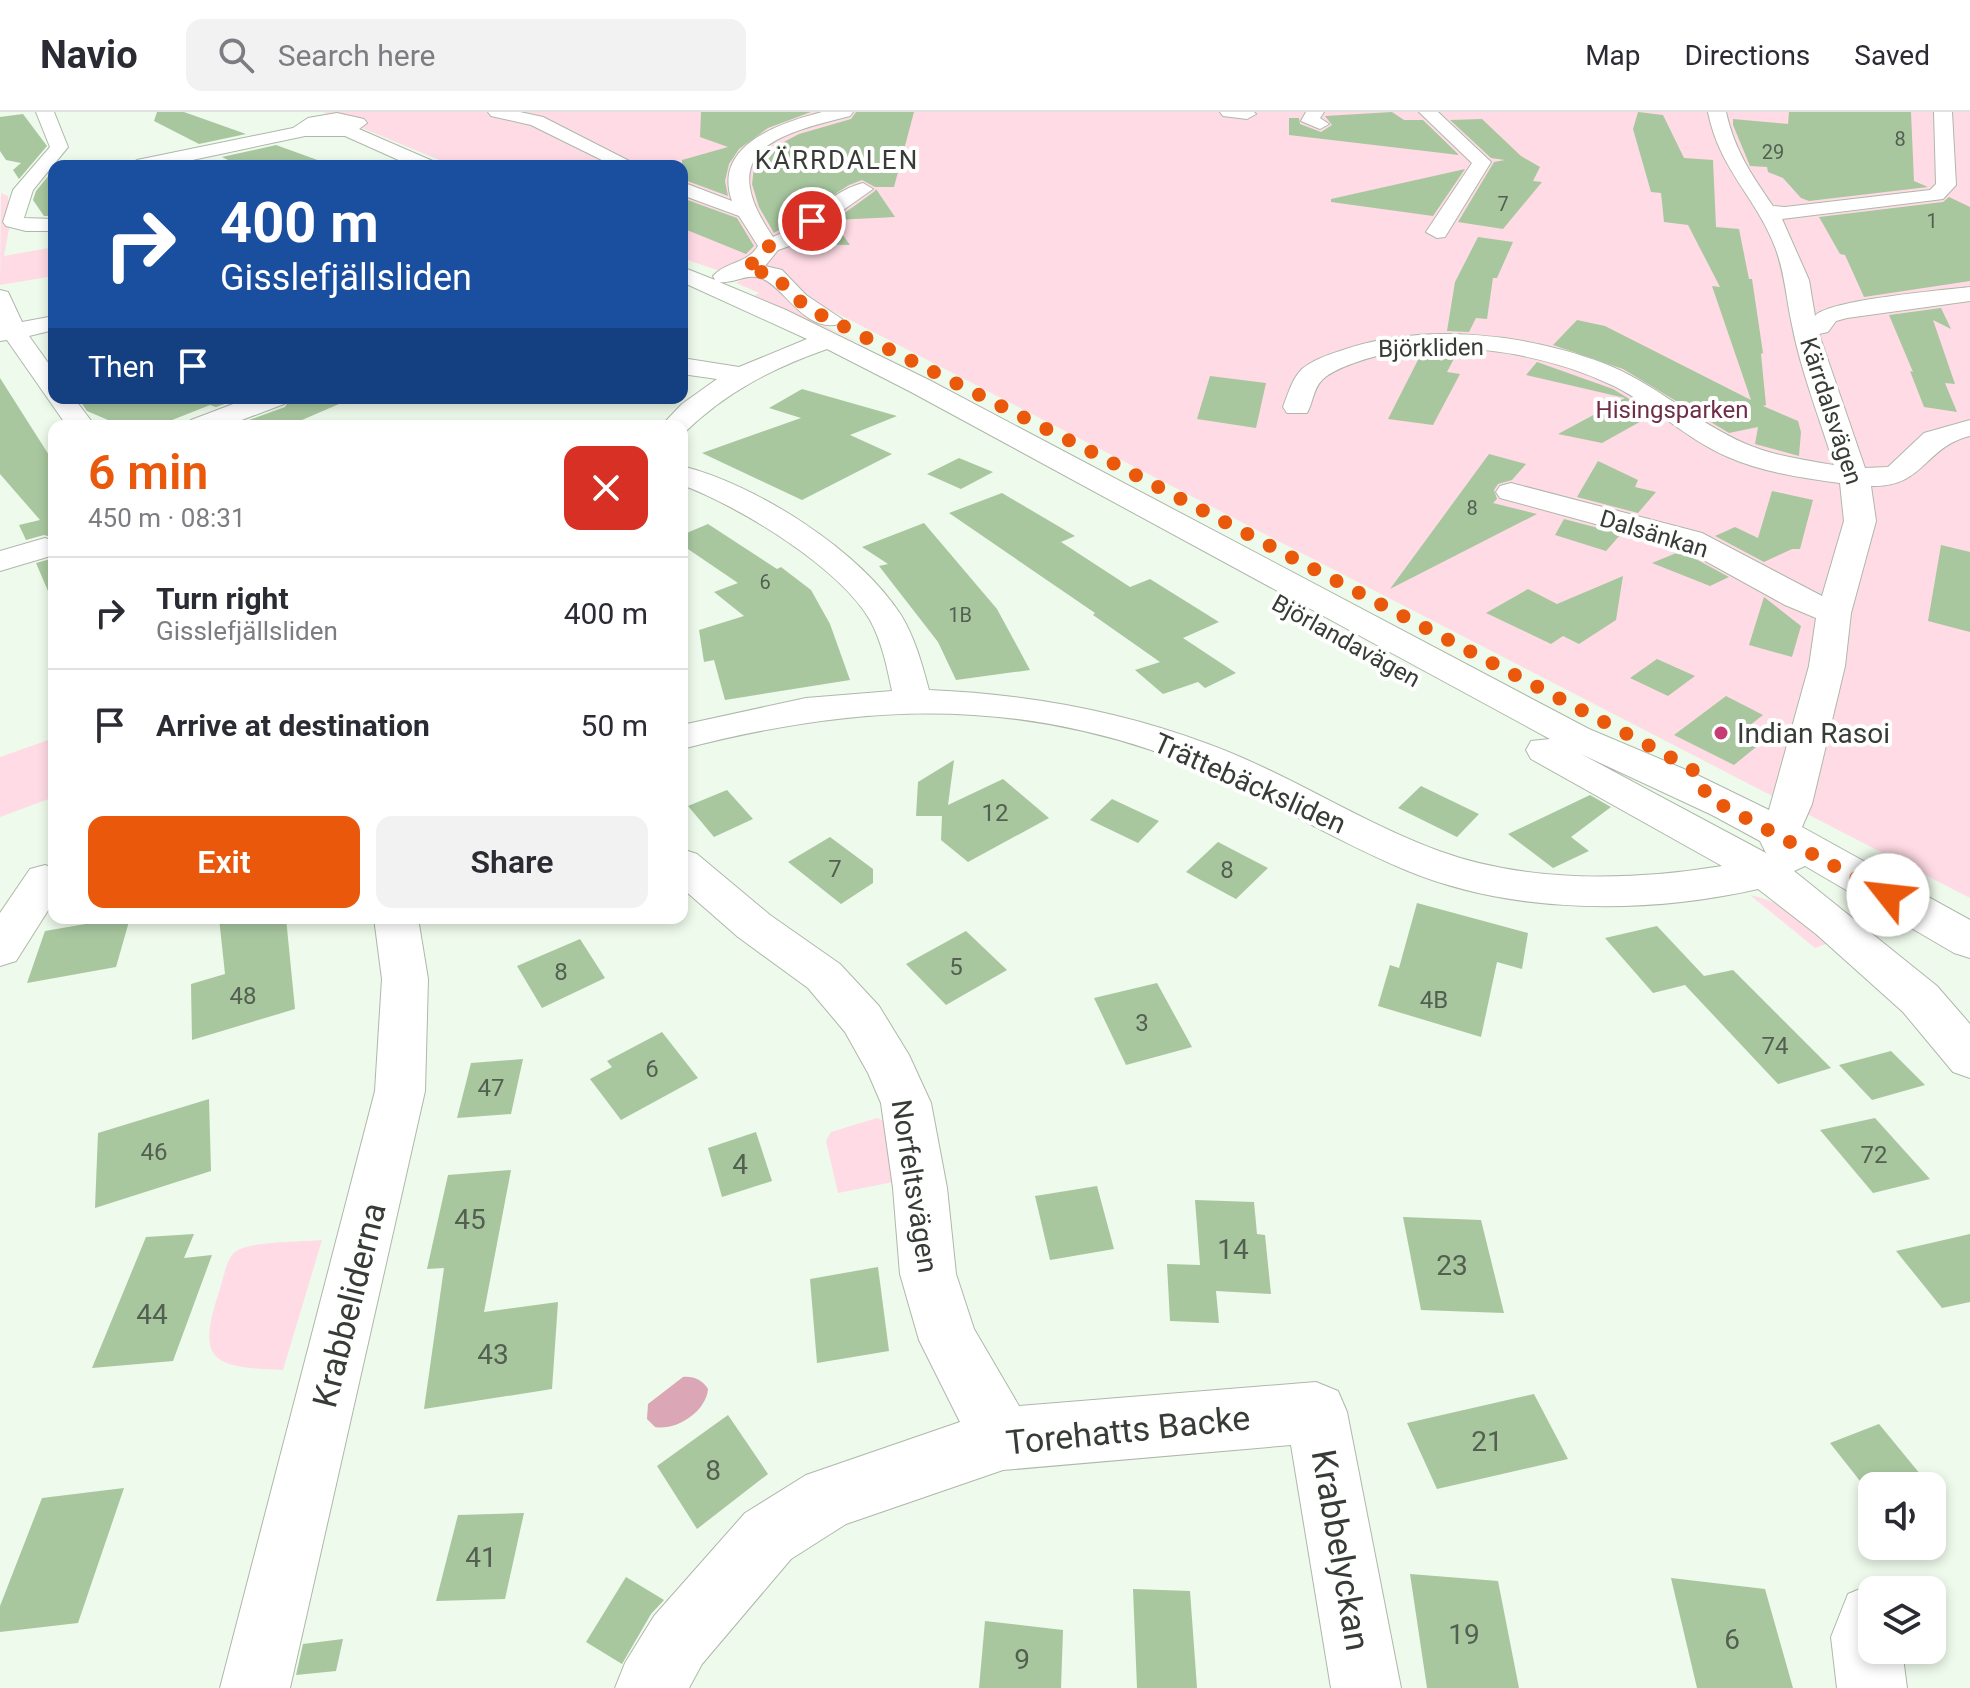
<!DOCTYPE html>
<meta charset="utf-8">
<style>
body{margin:0;font-family:Roboto,sans-serif;background:#f2f2f3;color:#2b2b33;height:100vh;display:flex;flex-direction:column;font-size:30px;white-space:nowrap}
*{box-sizing:border-box;margin:0}
p{font-size:26px;color:#7c7c81}
.icon{flex:none;width:44px;height:44px;fill:none;stroke:currentColor;stroke-width:2;stroke-linecap:round;stroke-linejoin:round}
.map{position:relative;flex:1;overflow:hidden}
.drawer{position:absolute;left:48px;top:308px;width:640px;height:504px;display:flex;flex-direction:column;background:#fff;border-radius:16px;box-shadow:0 4px 12px #0003}
.drawer>*{flex:none}
.hud{position:absolute;left:48px;top:48px;width:640px;height:244px;border-radius:16px;box-shadow:0 4px 12px #0003;background:#1a4fa0;color:#fff;overflow:hidden}
.tools{position:absolute;left:1858px;top:1360px;display:grid;gap:16px}
.tools a{display:grid;place-items:center;width:88px;height:88px;border-radius:16px;background:#fff;box-shadow:0 4px 12px #0003;font-size:40px}
.pin{position:absolute;display:grid;place-items:center;width:68px;height:68px;color:#fff;margin:-34px;border:4px solid #fff;border-radius:50%;box-shadow:0 2px 8px #0007}
.me{position:absolute;width:88px;margin:-44px;rotate:299deg;stroke-linejoin:round;filter:drop-shadow(0 0 6px #0008)}
.turn{display:flex;align-items:center;gap:28px;height:168px;padding:0 40px;font-size:36px}
.turn .icon{width:104px;height:104px;stroke-width:2.5}
.turn b{display:block;font-size:56px;line-height:68px}
.then{display:flex;align-items:center;height:76px;padding:0 40px;background:#0003;gap:16px;font-size:30px}
.round{display:grid;place-items:center;flex:none;width:84px;height:84px;border-radius:16px;background:#f2f2f3}
.overview{display:flex;align-items:center;justify-content:space-between;height:136px;padding:0 40px}
h1{font-size:48px;font-weight:600;line-height:60px;color:#ea580c}
.cta{display:flex;gap:16px;margin-top:auto;padding:16px 40px}
.cta a{flex:1;height:92px;border-radius:16px;background:#ea580c;color:#fff;font-size:32px;font-weight:600;line-height:92px;text-align:center}
.cta a+a{background:#f2f2f3;color:#2b2b33}
ul{padding:0;list-style:none}
li{display:flex;align-items:center;gap:24px;height:112px;padding:0 40px;border-top:2px solid #e1e1e2}
li div{flex:1}
li b{display:block;font-size:30px}
li em{font-style:normal}
header{display:flex;align-items:center;gap:48px;box-sizing:border-box;height:112px;padding:0 40px;background:#fff;border-bottom:2px solid #e1e1e2}
header strong{font-size:38px}
nav{display:flex;gap:44px;margin-inline-start:auto;font-size:28px}
.search{width:560px;height:72px;background:#f2f2f3;display:flex;align-items:center;gap:20px;box-sizing:border-box;padding:0 28px;border-radius:16px;color:#7c7c81;font-size:30px}
.map>svg:first-child{display:block}
.green{fill:#ffdbe5}
.water{fill:#dba6b5}
.building{fill:#a8c79f}
.lines{fill:none;stroke-linecap:round;stroke-linejoin:round}
.minor-casing{stroke:#aeb8aa;stroke-width:2}
.minor{fill:#fff;fill-rule:evenodd}
.route{stroke:#ea580c;stroke-width:14;stroke-dasharray:0 25.2}
.poi-dot{fill:#c63c75;stroke:#fff;stroke-width:3}
.labels{text-anchor:middle;stroke-width:8;stroke-linejoin:round;paint-order:stroke}
.far-number-label{font-size:20px;fill:#535f50}
.far-street-label{font-size:24px;fill:#373c36;stroke:#fff}
.far-park-label{font-size:24px;fill:#6e2e46;stroke:#fff}
.number-label{font-size:24px;fill:#535f50}
.far-neighbourhood-label{font-size:26px;letter-spacing:2px;fill:#373c36;stroke:#fff}
.poi-label{font-size:28px;fill:#373c36;stroke:#fff;text-anchor:start}
.street-label{font-size:28px;fill:#373c36;stroke:#fff}
.near-number-label{font-size:28px;fill:#535f50}
.near-street-label{font-size:34px;fill:#373c36;stroke:#fff}
</style>
<header>
<strong>Navio</strong>
<div class="search"><svg class="icon" aria-label="search" viewBox="0 0 24 24"><circle cx="10" cy="10" r="6"/><path d="M15 15l6 6"/></svg>Search here</div>
<nav><a>Map</a><a>Directions</a><a>Saved</a></nav>
</header>
<div class="map">
<svg width="1970" height="1576" viewBox="0 0 1970 1576">
<rect width="100%" height="100%" fill="#eefaeb"/>
<path class="green" d="M323 0H1970V786L819 192 779 179C796 205 850 225 878 239L754 184 759 181 736 171 743 167 682 146V54H454Z
M1 81 8 84 9 117 4 144 54 135V164L0 173Z
M54 626V685L0 705V645Z
M1750 783C1779 788 1808 811 1826 832L1815 836Z
M877 1006 884 1009 898 1069 838 1081 826 1029 831 1020Z
M322 1128 283 1258C215 1255 195 1252 219 1180 223 1169 226 1147 235 1140 249 1129 302 1130 322 1128Z"/>
<path class="water" d="M683 1265C694 1264 702 1268 708 1277 706 1300 676 1319 655 1315L647 1307 648 1292Z"/>
<path class="building" d="M157 0H184L246 22 199 32 154 9Z
M701 0H811L768 16 739 37 729 52 725 69 728 84 682 67V48L728 35 700 25Z
M856 0H914L894 75H875L862 68 849 73 774 121 759 95 752 72 754 55 763 41 799 22 851 7Z
M1392 0 1404 8H1423L1459 43 1289 23V6H1299L1300 12 1321 20 1332 13 1325 4Z
M1638 0 1663 3 1684 46 1713 48 1716 115 1739 117 1749 167H1752L1763 241 1761 242 1766 293 1763 294 1798 309 1801 320 1799 344 1755 332 1758 315 1729 321 1623 257 1553 233 1577 208 1605 214 1751 288 1712 174 1720 175 1688 113 1664 110 1661 81 1651 80 1633 17Z
M1789 0H1911L1914 69 1928 75 1809 89 1801 86 1783 66 1768 60 1767 55 1750 54 1733 13V7L1788 12Z
M23 2 47 34 19 67 13 58 21 51 6 48 0 39V5Z
M1482 7 1521 44 1540 55 1533 69 1542 70 1503 117 1458 110 1494 50 1505 48 1491 46 1450 8Z
M276 33 323 50 322 54H240L222 45Z
M54 57V104H44L33 88 36 79Z
M1465 57 1433 104 1331 90V87Z
M876 77 895 105 835 108 875 79Z
M1949 85 1970 95V169L1864 185 1845 143 1840 142 1819 105 1943 90Z
M682 86 737 106 754 134 746 142 682 116Z
M833 109 850 133 800 132Z
M1478 125 1513 130 1497 166H1493L1487 207 1476 206 1469 220 1447 219 1455 170Z
M1941 196 1951 217 1933 208 1955 272 1945 271 1957 300 1924 295 1910 259 1913 260 1889 203Z
M1444 239H1458L1447 260 1460 262 1433 313 1388 307 1422 240 1442 249Z
M1537 250 1613 277 1654 302 1602 331 1558 322 1625 286 1526 263Z
M1210 264 1266 271 1256 316 1197 307Z
M0 266 54 351V426L44 423 26 428 19 413 40 408 0 362Z
M802 277 897 304 850 323 892 342 802 388 702 341 801 306 769 296Z
M78 286H241L216 295 210 293 157 314H122L87 299Z
M290 286H353L288 314H263L249 308 285 295Z
M1489 342 1526 352 1512 368 1498 372 1494 378 1497 387 1493 391 1537 402 1390 477Z
M959 346 993 360 961 377 927 362Z
M1598 349 1638 368 1635 375 1656 380 1638 401 1577 385Z
M1772 379 1813 388 1800 437H1792L1764 450 1715 424 1735 415 1758 426Z
M1002 381 1075 424 1061 430 1130 475 1150 467 1219 510 1183 526 1236 561 1205 576 1198 570 1163 582 1135 558 1160 550 1093 503 1095 501 949 401Z
M1564 407 1621 422 1606 439 1555 423Z
M924 411 997 497 1030 558 956 568 938 530 879 454 888 452 862 435Z
M708 412 777 457 781 455 811 478 830 512 850 568 725 588 714 548 704 550 699 518 744 504 714 480 738 471 682 433V423Z
M1941 433 1970 440V520L1928 509Z
M1681 439 1729 465 1710 474 1652 451Z
M54 446V493L36 451Z
M1623 464 1616 508 1579 532 1563 524 1551 532 1486 501 1528 477 1557 492Z
M1764 485 1801 514 1792 545 1749 533Z
M1657 547 1695 564 1668 584 1630 566Z
M1726 584 1763 603 1740 621 1761 631 1734 653 1674 623Z
M954 648 948 693 1003 667 1049 706 968 750 941 728 942 704H916L918 670Z
M1421 674 1479 702 1457 725 1398 696Z
M727 678 753 707 714 725 688 694Z
M1590 683 1611 695 1571 725 1589 739 1553 756 1508 722Z
M1112 687 1159 709 1138 731 1090 708Z
M830 725 873 757V771L841 792 788 750Z
M1218 730 1268 756 1236 787 1186 760Z
M1417 791 1528 821 1522 857 1497 850 1481 925 1378 894 1390 853 1399 856Z
M120 806H130L116 855 27 871 45 819Z
M219 806H286L295 897 192 928 191 872 225 862Z
M1657 814 1704 864 1733 858 1831 956 1778 972 1685 873 1653 881 1605 826Z
M966 819 1007 858 946 893 906 852Z
M580 827 605 866 542 896 517 854Z
M1157 871 1192 935 1126 953 1094 886Z
M662 920 698 966 621 1008 590 967 612 955 607 949Z
M1891 939 1925 973 1872 988 1839 953Z
M523 947 511 1002 457 1006 471 951Z
M209 987 211 1059 95 1096 98 1021Z
M1875 1006 1930 1067 1873 1081 1820 1018Z
M756 1020 772 1069 722 1085 708 1036Z
M511 1058 484 1200 558 1190 552 1277 424 1297 444 1156 427 1157 448 1063Z
M1097 1074 1114 1137 1050 1148 1035 1084Z
M1195 1088 1254 1090 1257 1122 1265 1123 1271 1182 1216 1179 1219 1211 1170 1209 1167 1152 1200 1153Z
M1403 1105 1481 1108 1504 1201 1421 1198Z
M194 1122 184 1146 212 1143 173 1249 92 1256 146 1125Z
M1970 1122V1190L1942 1196 1896 1139Z
M878 1155 889 1239 817 1251 810 1167Z
M1534 1282 1568 1347 1437 1377 1407 1311Z
M728 1303 768 1362 697 1417 657 1354Z
M1879 1312 1930 1374H1864L1830 1331Z
M124 1376 78 1511 0 1520V1494L42 1386Z
M524 1401 505 1487 436 1489 458 1403Z
M1410 1462 1498 1469 1519 1576H1427Z
M626 1465 664 1488 651 1502 622 1552 586 1530Z
M1671 1466 1765 1477 1793 1576H1697Z
M1133 1477 1190 1479 1197 1576H1137Z
M985 1509 1063 1518 1061 1576H979Z
M343 1527 336 1559 296 1563 303 1532Z"/>
<g class="lines">
<g class="minor-casing">
<path id="minor" d="M36 0H54L68 35 33 78 24 106 54 107V119H26L6 114 3 110 13 78 50 35Z
M488 0H520L543 5 639 54H614L531 13 491 4Z
M822 0H853L850 4C774 23 714 39 773 125 806 112 828 80 863 71L873 77 795 132 778 138 765 154 782 158 806 183 842 207 839 212C805 221 785 176 763 167 747 160 735 172 719 170L786 198 929 268 1589 617 1691 660 1769 698 1809 554 1816 506 1785 493 1680 435 1500 386 1496 380 1500 374 1511 371 1702 421 1822 484 1844 409 1840 371C1802 366 1762 360 1728 345 1686 327 1654 294 1614 274 1539 238 1433 222 1354 251 1343 255 1330 260 1322 268 1313 277 1313 291 1307 301H1287L1283 295C1288 282 1292 267 1302 257 1313 248 1327 243 1340 239 1422 210 1523 221 1603 251 1655 271 1695 310 1746 332 1774 344 1804 348 1834 353 1820 307 1801 260 1792 213 1786 186 1785 161 1775 135 1756 85 1719 57 1708 0H1726C1734 37 1752 64 1773 94L1785 95 1930 78 1936 72 1934 0H1952L1956 73 1943 87 1782 107 1809 168 1815 204C1827 188 1944 178 1970 175V189L1847 206 1836 209 1828 220 1819 222 1865 356 1888 355 1924 321 1970 308V324C1924 335 1924 376 1871 374L1876 409 1851 501 1845 554 1812 692 1802 715 1970 808V846L1954 841 1805 754 1794 759 1937 874 1970 912V966L1953 960 1903 900 1816 822 1758 777C1648 802 1515 803 1408 759 1320 723 1241 669 1151 638 990 584 844 595 682 637V613L806 586 892 579C887 555 882 530 870 508 839 455 739 394 682 373V354C757 373 859 438 901 503 915 526 922 552 929 578 1024 582 1118 598 1208 632 1288 661 1360 710 1439 739 1527 771 1631 769 1722 754L1531 647 1526 638 1531 629 1550 627 911 280 827 237C773 256 726 280 685 320L682 321V314H661L682 292 717 267 682 262V246L739 255 807 227 682 170V155L715 168 713 164C725 150 747 152 758 134L739 104 682 83V70L732 89C712 33 780 11 822 0ZM1581 642 1712 703 1760 729 1766 741Z
M1220 0H1254L1256 2 1247 7 1223 4Z
M1306 0H1324L1320 6 1329 12 1320 17 1301 9Z
M1419 0H1438L1491 50 1445 125 1437 126 1426 120 1472 51Z
M337 1 364 7 367 11 359 17 435 50 438 54H412L345 24H305L164 54H127L137 48 293 16 308 6Z
M0 178 8 180 22 210 54 204V218L29 224 54 259V286H74L95 314H67L7 228 0 229Z
M249 286H287L284 292 226 314H187L191 308Z
M45 426 54 429V443L0 459V439Z
M682 737 697 742 770 803 840 852 879 894 909 943 931 991 947 1076 956 1162 974 1217 1019 1294 1316 1270 1338 1279 1347 1300 1401 1576H1331L1291 1333 1003 1358 846 1412 791 1447 702 1552 689 1576H615L625 1551 654 1504 745 1401 806 1363 960 1310 919 1228 900 1162 893 1076 881 991 868 961 845 920 808 876 738 825 682 776Z
M45 753 54 756V789L16 849 0 854V801L30 757Z
M374 806H418L428 867 425 979 290 1576H220L375 979 382 867Z
M1872 1472 1887 1478H1872V1538H1902L1907 1576H1837L1831 1525 1848 1482Z"/>
</g>
<use href="#minor" class="minor"/>
</g>
<g class="lines">
<path class="route" d="M812 109 787 127 769 134 766 142 745 156 774 163 798 188 821 203 1088 338 1661 640 1698 661 1707 685 1888 783"/>
</g>
<circle class="poi-dot" cx="1721" cy="621" r="8"/>
<g class="labels">
<g class="far-number-label">
<text x="1900" y="34">8</text>
<text x="1773" y="47">29</text>
<text x="1503" y="99">7</text>
<text x="1932" y="116">1</text>
<text x="1472" y="403">8</text>
<text x="765" y="477">6</text>
<text x="960" y="510">1B</text>
</g>
<g class="far-street-label">
<text transform="translate(1431 236) rotate(-1)" y="8">Björkliden</text>
<text transform="translate(1831 299) rotate(72)" y="8">Kärrdalsvägen</text>
<text transform="translate(1654 422) rotate(17)" y="8">Dalsänkan</text>
<text transform="translate(1346 529) rotate(29)" y="8">Björlandavägen</text>
</g>
<g class="far-park-label">
<text x="1672" y="306">Hisingsparken</text>
</g>
<g class="number-label">
<text x="995" y="709">12</text>
<text x="835" y="765">7</text>
<text x="1227" y="766">8</text>
<text x="956" y="863">5</text>
<text x="561" y="868">8</text>
<text x="243" y="892">48</text>
<text x="1434" y="896">4B</text>
<text x="1142" y="919">3</text>
<text x="1775" y="942">74</text>
<text x="652" y="965">6</text>
<text x="491" y="984">47</text>
<text x="154" y="1048">46</text>
<text x="1874" y="1051">72</text>
</g>
<g class="far-neighbourhood-label">
<text x="837" y="57">KÄRRDALEN</text>
</g>
<g class="poi-label">
<text x="1737" y="631">Indian Rasoi</text>
</g>
<g class="street-label">
<text transform="translate(1250 671) rotate(24)" y="10">Trättebäcksliden</text>
<text transform="translate(915 1074) rotate(81)" y="10">Norfeltsvägen</text>
</g>
<g class="near-number-label">
<text x="740" y="1062">4</text>
<text x="470" y="1117">45</text>
<text x="1233" y="1147">14</text>
<text x="1452" y="1163">23</text>
<text x="152" y="1212">44</text>
<text x="493" y="1252">43</text>
<text x="1487" y="1339">21</text>
<text x="713" y="1368">8</text>
<text x="481" y="1455">41</text>
<text x="1464" y="1532">19</text>
<text x="1732" y="1537">6</text>
<text x="1022" y="1557">9</text>
</g>
<g class="near-street-label">
<text transform="translate(349 1193) rotate(-76)" y="12">Krabbeliderna</text>
<text transform="translate(1128 1318) rotate(-6)" y="12">Torehatts Backe</text>
<text transform="translate(1341 1438) rotate(80)" y="12">Krabbelyckan</text>
</g>
</g>
</svg>
<div class="tools">
<a><svg class="icon" aria-label="sound" viewBox="0 0 24 24"><path d="M4 9h4l5-4v14l-5-4H4zM17 9q2 3 0 6"/></svg></a>
<a><svg class="icon" aria-label="layers" viewBox="0 0 24 24"><path d="M12 4l9 5-9 5-9-5zM3 14l9 5 9-5"/></svg></a>
</div>
<div class="pin" style="left:812px;top:109px;background:#d93025"><svg class="icon" aria-label="arrive" viewBox="0 0 24 24"><path d="M6 21V4h12l-3 4 3 4H6"/></svg></div>
<svg class="me" style="left:1888px;top:783px" viewBox="-20 -20 40 40"><circle r="19" fill="#fff"/><path d="M0-13L10 11 0 6-10 11z" fill="#ea580c"/></svg>
<div class="hud">
<div class="turn"><svg class="icon" aria-label="right" viewBox="0 0 24 24"><path d="M7 20v-9h11M14 6l5 5-5 5"/></svg><div><b>400 m</b>Gisslefjällsliden</div></div>
<div class="then">Then<svg class="icon" aria-label="arrive" viewBox="0 0 24 24"><path d="M6 21V4h12l-3 4 3 4H6"/></svg></div>
</div>
<section class="drawer">
<div class="overview"><div><h1>6 min</h1><p>450 m · 08:31</p></div><a class="round" style="background:#d93025;color:#fff"><svg class="icon" aria-label="close" viewBox="0 0 24 24"><path d="M6 6l12 12M18 6L6 18"/></svg></a></div>
<ul>
<li><svg class="icon" aria-label="right" viewBox="0 0 24 24"><path d="M7 20v-9h11M14 6l5 5-5 5"/></svg><div><b>Turn right</b><p>Gisslefjällsliden</p></div><em>400 m</em></li>
<li><svg class="icon" aria-label="arrive" viewBox="0 0 24 24"><path d="M6 21V4h12l-3 4 3 4H6"/></svg><div><b>Arrive at destination</b></div><em>50 m</em></li>
</ul>
<div class="cta"><a>Exit</a><a>Share</a></div>
</section>
</div>
